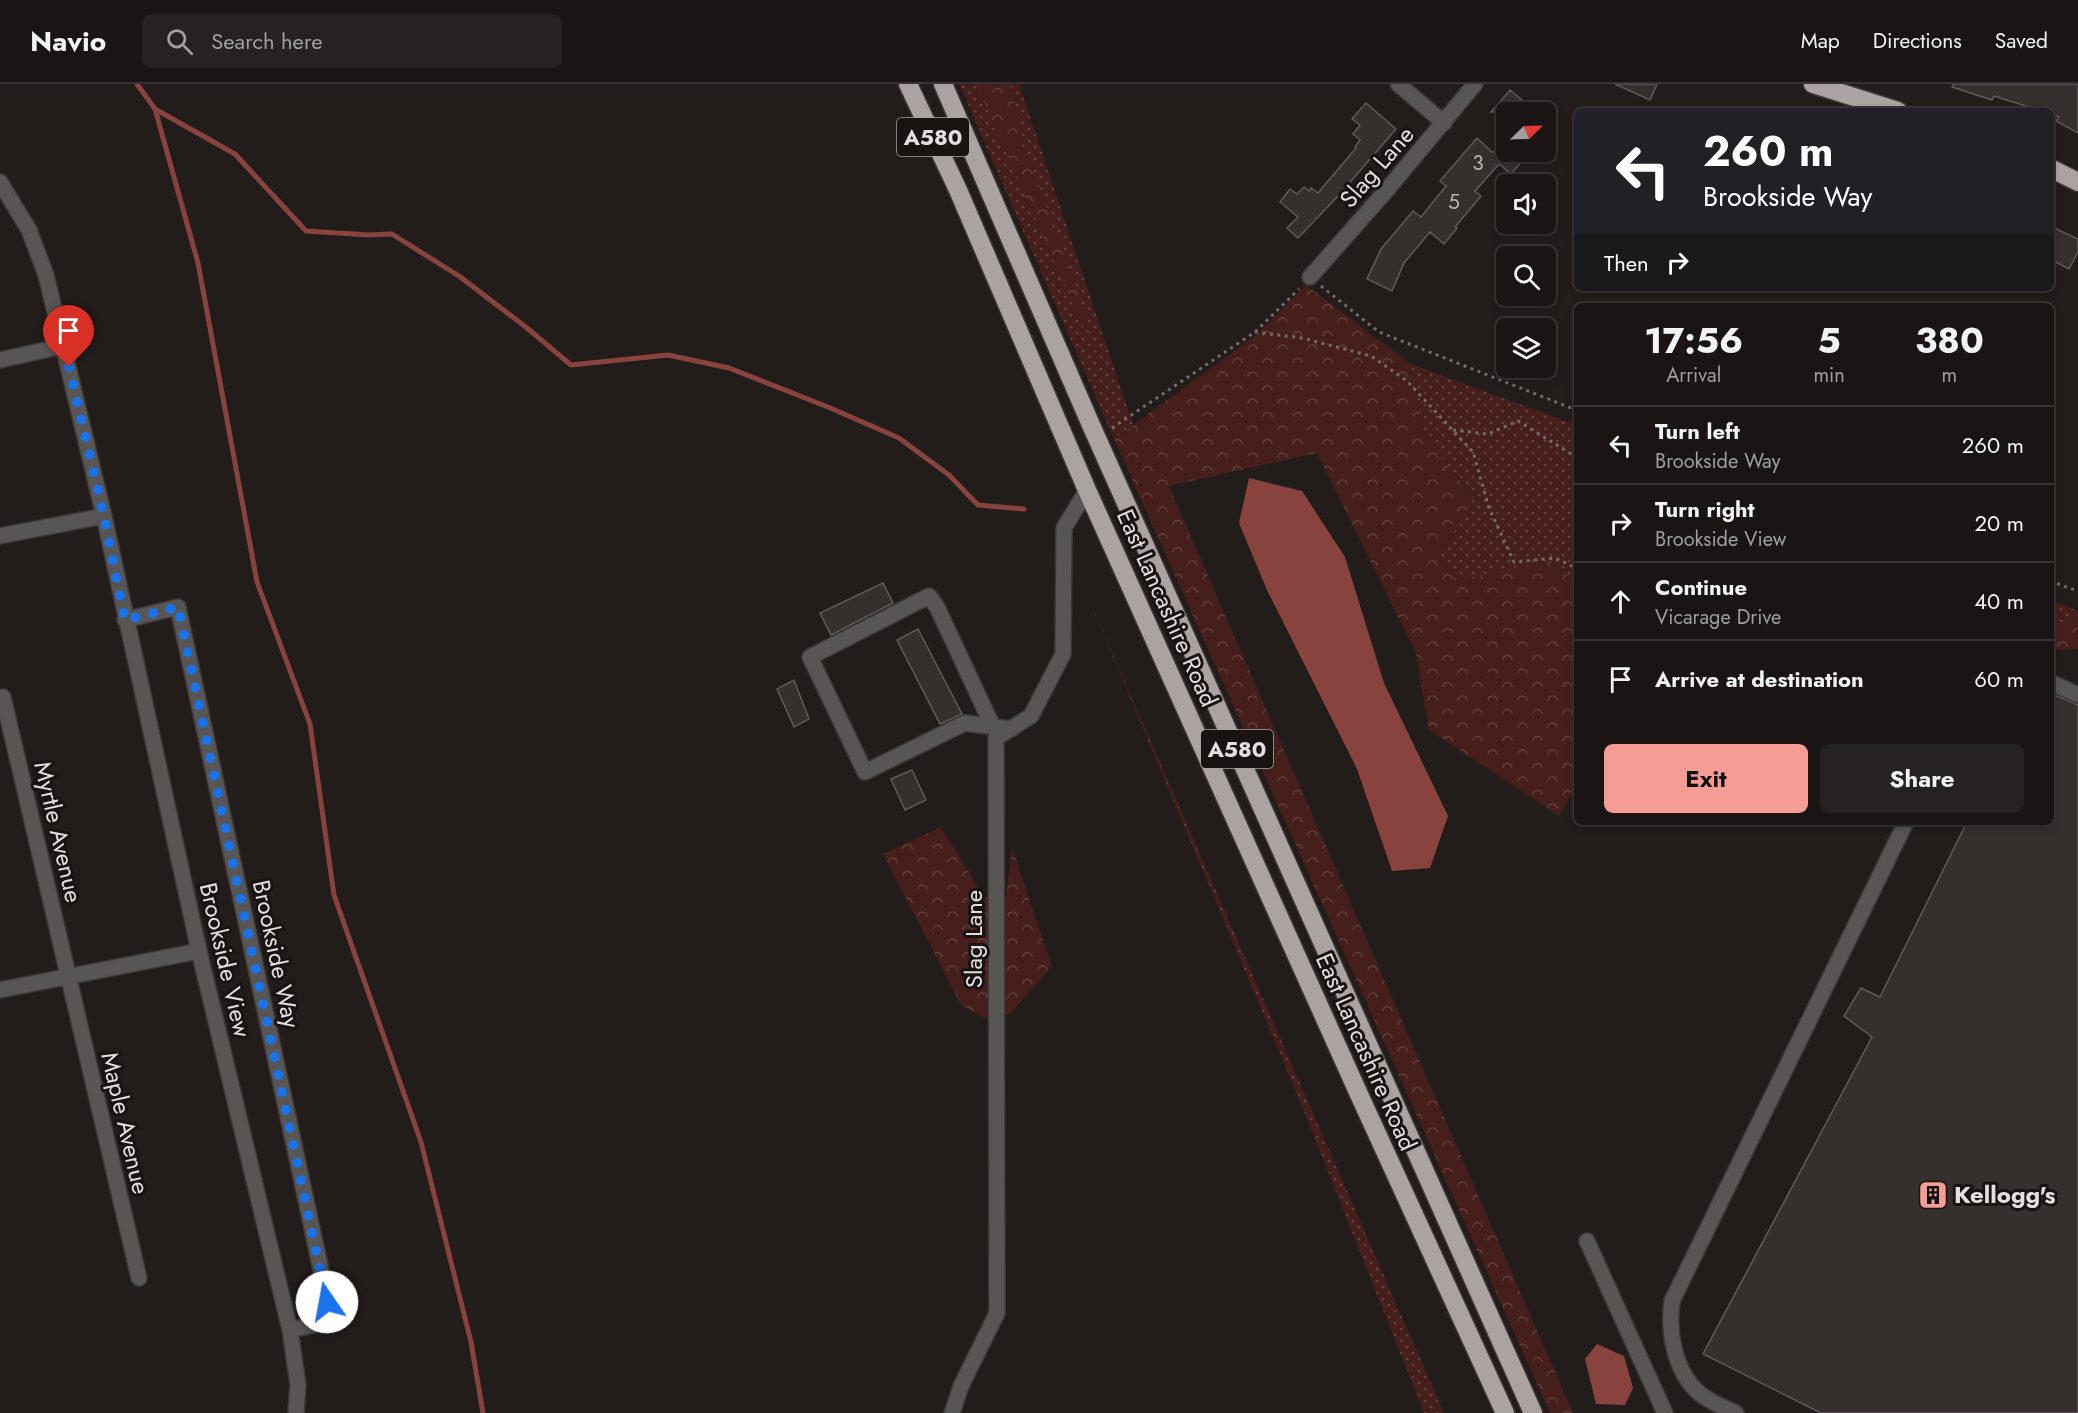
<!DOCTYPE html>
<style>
body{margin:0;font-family:Jost,sans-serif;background:#272222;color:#f1f3f6;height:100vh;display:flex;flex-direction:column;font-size:22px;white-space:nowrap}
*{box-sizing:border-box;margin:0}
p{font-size:20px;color:#9f9fa0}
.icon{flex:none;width:33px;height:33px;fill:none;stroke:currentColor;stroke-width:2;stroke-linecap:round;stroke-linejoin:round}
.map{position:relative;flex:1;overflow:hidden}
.side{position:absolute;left:1574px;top:219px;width:480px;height:522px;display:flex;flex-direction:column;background:#1a1514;border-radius:9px;box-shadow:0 3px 9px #0003,0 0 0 2px #383434}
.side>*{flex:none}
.banner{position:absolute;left:1574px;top:24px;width:480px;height:183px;border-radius:9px;box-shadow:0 3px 9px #0003,0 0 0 2px #383434;background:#202124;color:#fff;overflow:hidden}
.needle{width:39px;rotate:67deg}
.tools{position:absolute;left:1496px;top:18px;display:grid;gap:12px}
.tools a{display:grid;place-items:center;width:60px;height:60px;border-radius:9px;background:#1a1514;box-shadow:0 3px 9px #0003,0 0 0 2px #383434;font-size:30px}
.pin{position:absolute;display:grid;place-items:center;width:51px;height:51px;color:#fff;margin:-62px -26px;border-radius:50% 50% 50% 0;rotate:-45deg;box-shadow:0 0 6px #0007}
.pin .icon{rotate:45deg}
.me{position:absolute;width:66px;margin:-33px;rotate:348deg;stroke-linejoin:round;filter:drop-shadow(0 0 4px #0008)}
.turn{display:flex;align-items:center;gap:21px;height:126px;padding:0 30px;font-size:27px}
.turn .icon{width:78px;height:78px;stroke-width:2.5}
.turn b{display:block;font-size:42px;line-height:51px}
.then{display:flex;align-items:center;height:57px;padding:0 30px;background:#0003;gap:12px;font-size:22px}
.eta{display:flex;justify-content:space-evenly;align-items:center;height:102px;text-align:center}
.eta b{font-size:36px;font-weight:700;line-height:42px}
.button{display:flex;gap:12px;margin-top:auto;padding:12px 30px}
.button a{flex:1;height:69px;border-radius:9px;background:#f59c95;color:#111;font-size:24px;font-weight:700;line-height:69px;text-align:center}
.button a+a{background:#272222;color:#f1f3f6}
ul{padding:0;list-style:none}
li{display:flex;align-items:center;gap:18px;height:78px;padding:0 30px;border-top:2px solid #383434}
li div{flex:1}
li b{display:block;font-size:22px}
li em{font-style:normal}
header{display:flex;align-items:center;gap:36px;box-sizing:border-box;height:84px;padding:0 30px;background:#1a1514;border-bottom:2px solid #383434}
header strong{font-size:28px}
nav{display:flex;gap:33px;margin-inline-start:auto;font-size:21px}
.search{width:420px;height:54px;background:#272222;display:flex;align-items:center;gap:15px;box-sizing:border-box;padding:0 21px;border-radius:9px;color:#9f9fa0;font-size:22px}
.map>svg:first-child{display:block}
.grass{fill:url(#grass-dots)}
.forest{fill:url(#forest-crowns)}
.water{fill:#89433f}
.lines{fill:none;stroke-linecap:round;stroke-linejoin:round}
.stream{stroke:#89433f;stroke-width:5}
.building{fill:#352f2e;stroke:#615a59;stroke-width:1.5}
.minor-casing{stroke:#3d3736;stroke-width:18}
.highway-casing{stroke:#3d3736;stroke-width:21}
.path{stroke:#716c6b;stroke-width:3;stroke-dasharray:3 4.5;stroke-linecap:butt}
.minor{stroke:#585555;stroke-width:15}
.highway{stroke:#aba3a2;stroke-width:18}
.route{stroke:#1a73e8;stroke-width:10;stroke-dasharray:0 18}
.labels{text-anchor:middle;stroke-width:6;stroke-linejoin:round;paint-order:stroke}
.number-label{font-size:21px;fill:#b8b3b2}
.shield{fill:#191312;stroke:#a6a2a1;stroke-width:1.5}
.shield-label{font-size:22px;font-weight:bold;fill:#e3dfde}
.street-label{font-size:24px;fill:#e3dfde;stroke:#191312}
.poi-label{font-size:24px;font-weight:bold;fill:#e3dfde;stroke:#191312;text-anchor:start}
</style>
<header>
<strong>Navio</strong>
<div class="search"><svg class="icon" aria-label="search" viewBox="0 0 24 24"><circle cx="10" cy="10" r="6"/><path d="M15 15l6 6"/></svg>Search here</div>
<nav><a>Map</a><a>Directions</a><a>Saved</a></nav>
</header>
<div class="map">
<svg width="2078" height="1329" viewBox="0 0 2078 1329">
<defs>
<pattern id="grass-dots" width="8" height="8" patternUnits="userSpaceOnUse" patternTransform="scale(1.5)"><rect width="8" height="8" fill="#461f1d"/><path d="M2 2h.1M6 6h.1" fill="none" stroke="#613f3d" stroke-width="1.8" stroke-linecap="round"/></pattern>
<pattern id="forest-crowns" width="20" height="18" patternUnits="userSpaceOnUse" patternTransform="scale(1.5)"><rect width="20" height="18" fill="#461f1d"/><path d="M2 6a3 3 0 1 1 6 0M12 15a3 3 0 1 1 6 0" fill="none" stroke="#613f3d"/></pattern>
</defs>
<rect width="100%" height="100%" fill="#221c1b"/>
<path class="grass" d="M959 0H1019L1133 340 1114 355Z
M1411 280 1576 341V498L1550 476 1456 498 1440 471 1474 413 1423 351Z
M1089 516 1444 1329H1424L1304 1027Z
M2051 516 2078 527V535L2051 540Z"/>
<path class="forest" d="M976 0H1010L1025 63 1073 195 1098 272 1084 245Z
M1306 201 1411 280 1423 351 1474 414 1440 471 1456 497 1550 476 1576 498V701L1559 732 1429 646 1416 569 1317 369 1169 402 1573 1329H1550L1114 355 1256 251Z
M2078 535V565L2051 566V540Z
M941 743 984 813 1006 812 1012 764 1052 882 1010 930 985 934 961 921 883 770Z"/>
<path class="water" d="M1249 394 1302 407 1345 473 1384 599 1448 732 1430 784 1392 787 1357 685 1267 506 1239 439Z
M1597 1260 1624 1272 1633 1304 1625 1321 1596 1320 1585 1275Z"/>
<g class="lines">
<path class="stream" d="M137 0 155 25 198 179 257 498 310 640 334 811 421 1058 471 1258 483 1329
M155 25 235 70 306 147 369 151 392 150 459 192 527 244 571 281 668 271 729 284 828 323 899 354 949 391 978 421 1024 425"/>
</g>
<path class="building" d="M1615 0H1657L1650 16Z
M1953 0H2078V49L2056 37 2059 33 2050 30V27H2041L1994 12 1992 16 1952 3Z
M1510 6 1536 28H1491Z
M1366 19 1396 45 1338 112 1298 154 1287 144 1298 133 1280 118 1290 105 1297 110 1304 103 1309 107 1311 104 1318 109 1356 64 1355 63 1360 56 1353 50 1360 41 1352 35Z
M1477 54 1492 68H1522L1517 73 1522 77 1511 90 1499 80 1475 107 1481 112 1455 143 1457 144 1444 160 1430 148 1404 179 1392 207 1367 195 1381 165 1413 127 1421 133 1446 102 1440 97Z
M2050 142 2078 155V168L2069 185 2050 175Z
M883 499 893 519 831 551 820 529Z
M918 545 962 630 940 640 897 556Z
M794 596 809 635 794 643 777 605Z
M2050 609 2078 621V1329H1821L1703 1270 1872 953 1844 932 1861 904 1880 913 1967 738H2050Z
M912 686 926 716 905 726 891 695Z"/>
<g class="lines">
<g class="minor-casing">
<path id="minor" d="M1398 0 1444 39
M0 98 29 146 46 191 104 432 199 867 290 1246 298 1301 296 1329
M1310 193 1386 107 1475 0
M0 276 63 262
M0 452 104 432
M125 536 178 523 332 1237 290 1246
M2050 598 2078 611
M3 613 139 1194
M993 643 937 523 929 512 810 573 865 688 965 639 1011 645
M0 906 199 867
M1587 1157 1665 1329
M952 1329 961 1302 997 1229 996 654 1031 632 1063 570 1064 444 1087 406
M1736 1329C1723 1323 1710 1318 1699 1309 1674 1287 1668 1248 1672 1217L1906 738"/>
</g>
<g class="highway-casing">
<path id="highway" d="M908 0 958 106 1087 406 1357 1006 1505 1329
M943 0 1091 341 1533 1329
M1813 0 1898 27
M2050 84 2078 98"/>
</g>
<path class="path" d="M1321 202 1379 248 1576 326
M1255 248 1302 254 1371 272 1407 297 1473 368 1489 424 1514 478 1555 474 1576 484
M1112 344 1255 248 1299 205
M1453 346 1488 350 1518 337 1576 373
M2050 497 2078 507"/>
<use href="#minor" class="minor"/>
<use href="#highway" class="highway"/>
</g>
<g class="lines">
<path class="route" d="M69 283 104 432 125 536 178 523 327 1218"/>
</g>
<defs>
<g id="building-square" transform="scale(1.5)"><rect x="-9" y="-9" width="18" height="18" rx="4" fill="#f59c95" stroke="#191312"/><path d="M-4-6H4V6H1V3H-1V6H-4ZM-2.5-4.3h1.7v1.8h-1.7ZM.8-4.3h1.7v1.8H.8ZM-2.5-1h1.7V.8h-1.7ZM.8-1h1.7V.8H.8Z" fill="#111"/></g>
</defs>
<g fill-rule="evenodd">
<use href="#building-square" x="1933" y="1111"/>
</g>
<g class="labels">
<g class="number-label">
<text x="1478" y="86">3</text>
<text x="1454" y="125">5</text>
</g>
<g class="shield">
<rect x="897" y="34" width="72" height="38" rx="4.5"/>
<rect x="1201" y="646" width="72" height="38" rx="4.5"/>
</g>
<g class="shield-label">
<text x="933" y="61">A580</text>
<text x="1237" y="673">A580</text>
</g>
<g class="street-label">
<text transform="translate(1377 83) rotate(-49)" y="8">Slag Lane</text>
<text transform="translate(1167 524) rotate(66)" y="8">East Lancashire Road</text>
<text transform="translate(58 748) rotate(77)" y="8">Myrtle Avenue</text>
<text transform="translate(974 855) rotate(-90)" y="8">Slag Lane</text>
<text transform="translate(276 870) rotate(78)" y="8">Brookside Way</text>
<text transform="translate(225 876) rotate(77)" y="8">Brookside View</text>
<text transform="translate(1366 968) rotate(66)" y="8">East Lancashire Road</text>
<text transform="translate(125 1039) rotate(77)" y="8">Maple Avenue</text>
</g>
<g class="poi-label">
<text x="1954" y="1119">Kellogg's</text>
</g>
</g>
</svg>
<div class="tools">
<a><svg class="needle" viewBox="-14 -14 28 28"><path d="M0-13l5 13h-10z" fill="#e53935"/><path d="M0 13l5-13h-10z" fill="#9f9fa0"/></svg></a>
<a><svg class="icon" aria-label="sound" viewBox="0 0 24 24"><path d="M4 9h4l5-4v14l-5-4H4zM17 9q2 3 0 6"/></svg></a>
<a><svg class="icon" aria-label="search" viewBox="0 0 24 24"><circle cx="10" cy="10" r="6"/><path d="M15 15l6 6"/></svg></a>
<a><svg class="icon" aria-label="layers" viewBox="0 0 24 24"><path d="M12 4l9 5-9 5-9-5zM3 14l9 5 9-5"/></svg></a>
</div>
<div class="pin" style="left:69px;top:283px;background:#d93025"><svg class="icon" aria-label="arrive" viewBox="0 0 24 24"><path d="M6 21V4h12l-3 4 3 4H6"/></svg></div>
<svg class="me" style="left:327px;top:1218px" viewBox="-20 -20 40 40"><circle r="19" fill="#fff"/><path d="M0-13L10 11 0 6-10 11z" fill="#1a73e8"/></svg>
<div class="banner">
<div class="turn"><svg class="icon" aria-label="left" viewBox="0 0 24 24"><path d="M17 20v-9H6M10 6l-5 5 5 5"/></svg><div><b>260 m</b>Brookside Way</div></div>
<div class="then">Then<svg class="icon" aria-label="right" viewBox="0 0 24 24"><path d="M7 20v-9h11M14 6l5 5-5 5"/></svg></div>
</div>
<section class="side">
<div class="eta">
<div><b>17:56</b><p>Arrival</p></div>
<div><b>5</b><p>min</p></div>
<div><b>380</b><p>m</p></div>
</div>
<ul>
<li><svg class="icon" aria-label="left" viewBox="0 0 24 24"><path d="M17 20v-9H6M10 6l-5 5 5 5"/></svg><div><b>Turn left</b><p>Brookside Way</p></div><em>260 m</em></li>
<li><svg class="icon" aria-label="right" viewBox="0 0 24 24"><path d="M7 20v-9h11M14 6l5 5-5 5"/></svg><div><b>Turn right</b><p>Brookside View</p></div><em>20 m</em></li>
<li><svg class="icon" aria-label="ahead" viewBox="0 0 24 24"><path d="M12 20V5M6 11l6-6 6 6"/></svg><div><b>Continue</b><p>Vicarage Drive</p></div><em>40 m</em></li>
<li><svg class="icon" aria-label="arrive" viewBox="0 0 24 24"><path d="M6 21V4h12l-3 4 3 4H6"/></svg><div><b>Arrive at destination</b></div><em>60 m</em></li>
</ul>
<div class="button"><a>Exit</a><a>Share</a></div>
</section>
</div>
